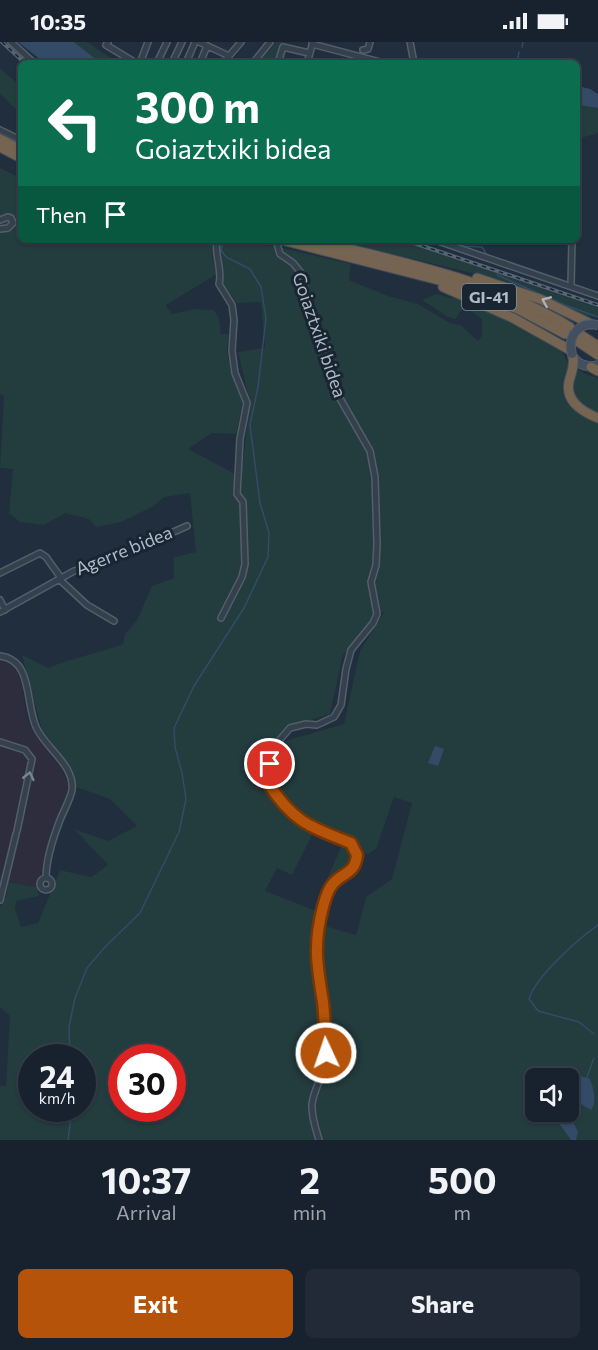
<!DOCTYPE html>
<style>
body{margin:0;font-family:Commissioner,sans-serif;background:#212a36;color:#f1f3f6;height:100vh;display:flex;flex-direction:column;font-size:22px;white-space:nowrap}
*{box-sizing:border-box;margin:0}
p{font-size:20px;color:#9fa4aa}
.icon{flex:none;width:33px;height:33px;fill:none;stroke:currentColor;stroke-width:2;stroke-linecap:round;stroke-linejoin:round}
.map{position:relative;height:1098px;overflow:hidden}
.drawer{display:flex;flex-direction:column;background:#18222e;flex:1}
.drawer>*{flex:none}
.top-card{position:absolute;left:18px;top:18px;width:562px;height:183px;border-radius:9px;box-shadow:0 2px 4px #0004,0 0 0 2px #363f4a;background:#0b6e4f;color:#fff;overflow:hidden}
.tools{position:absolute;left:525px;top:1026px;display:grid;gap:12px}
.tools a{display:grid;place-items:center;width:54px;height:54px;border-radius:9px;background:#18222e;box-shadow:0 2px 4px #0004,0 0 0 2px #363f4a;font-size:30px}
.speed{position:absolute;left:18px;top:1002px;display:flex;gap:12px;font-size:30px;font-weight:700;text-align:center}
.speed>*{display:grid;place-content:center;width:78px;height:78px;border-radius:50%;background:#18222e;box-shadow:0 2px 4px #0004,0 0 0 2px #363f4a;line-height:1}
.speed small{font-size:15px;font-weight:400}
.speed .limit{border:9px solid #d22;background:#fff;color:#111}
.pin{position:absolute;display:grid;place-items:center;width:51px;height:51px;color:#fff;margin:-26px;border:3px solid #fff;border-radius:50%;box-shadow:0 2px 6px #0007}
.me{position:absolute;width:66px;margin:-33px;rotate:357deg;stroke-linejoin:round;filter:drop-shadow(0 0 4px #0008)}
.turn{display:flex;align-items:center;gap:21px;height:126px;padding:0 18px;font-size:27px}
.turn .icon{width:78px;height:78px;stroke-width:2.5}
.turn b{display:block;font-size:42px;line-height:51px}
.then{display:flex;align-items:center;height:57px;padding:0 18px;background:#0003;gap:12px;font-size:22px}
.eta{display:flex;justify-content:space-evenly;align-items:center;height:102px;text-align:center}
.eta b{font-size:36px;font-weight:700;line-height:42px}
.button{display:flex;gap:12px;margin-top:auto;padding:12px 18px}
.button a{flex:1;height:69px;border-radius:9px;background:#b45309;color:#fff;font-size:24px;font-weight:700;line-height:69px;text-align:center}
.button a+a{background:#212a36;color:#f1f3f6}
.status{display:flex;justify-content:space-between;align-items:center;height:42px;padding:0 30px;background:#18222e;direction:ltr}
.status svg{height:16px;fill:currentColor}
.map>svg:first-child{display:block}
.medical{fill:#2e2d3d}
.green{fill:#233c3e;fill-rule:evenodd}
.water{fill:#334b66}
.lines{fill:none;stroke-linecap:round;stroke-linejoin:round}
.stream{stroke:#334b66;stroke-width:1.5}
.street-casing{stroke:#535e6b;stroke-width:8}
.secondary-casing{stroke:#535e6b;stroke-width:10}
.highway-casing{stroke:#404b58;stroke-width:11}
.street{stroke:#35404d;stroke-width:5}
.secondary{stroke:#424f60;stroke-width:8}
.highway{stroke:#746451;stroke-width:9}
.rail-casing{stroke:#566474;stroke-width:4}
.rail{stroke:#1a2532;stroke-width:1.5;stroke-dasharray:4.5;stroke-linecap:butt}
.secondary-bridge-casing{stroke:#535e6b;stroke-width:10;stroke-linecap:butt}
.secondary-bridge{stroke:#424f60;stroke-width:8}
.oneway{stroke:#aab2bd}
.oneway2{stroke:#798491}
.route-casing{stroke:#753606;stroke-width:15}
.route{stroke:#b45309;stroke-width:10}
.labels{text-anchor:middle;stroke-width:6;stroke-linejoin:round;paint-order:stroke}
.shield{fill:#1a2532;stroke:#838e9c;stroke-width:1.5}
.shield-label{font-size:16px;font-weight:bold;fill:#b0bbc9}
.street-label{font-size:18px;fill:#b0bbc9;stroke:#1a2532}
</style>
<div class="status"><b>10:35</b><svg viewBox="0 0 49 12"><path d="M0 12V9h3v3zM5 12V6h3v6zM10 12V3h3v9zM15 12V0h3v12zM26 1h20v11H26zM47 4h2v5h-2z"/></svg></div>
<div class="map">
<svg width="598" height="1098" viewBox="0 0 598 1098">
<rect width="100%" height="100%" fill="#202e3d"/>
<path class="medical" d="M0 617 11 622 16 626 21 640 27 677 32 689 61 727 68 742 65 758 51 788 37 845 8 840 7 853 0 865Z"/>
<path class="green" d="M74 0H87L109 15 122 21H101Z
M276 0H283L277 21H258Z
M0 26 21 45V72L0 52Z
M578 63 598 66V91L578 97Z
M0 126 21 136V198H212V215L217 232 166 263 172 272 194 267 214 268 219 276 221 292H229L227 308 231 330 243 360 236 392 212 391 188 407 241 435 250 361 238 310 265 306 261 260 236 261 222 240 224 230 219 212 222 198H247L351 222 349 238 388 254 418 262 450 281 461 283 478 299 482 293V277L465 264 455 277 448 275 422 258 436 252 473 261 491 268 560 306 568 321 585 332 598 336V1098H0V1044H6L10 974 0 965V865L7 853 8 840 37 845 39 854 16 859 15 866 21 885 38 881 60 828 91 835 108 823 74 787 108 799 137 784 110 757 76 745 72 729 42 688 22 613 48 626C72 616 98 611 123 602L125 592 137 578 152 544 174 536V515L196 510 190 451 164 455 152 465 121 480 96 485 89 477 65 471 44 483 20 480 9 471 13 427 0 426 4 354 0 352ZM384 570 360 609 344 682 285 699C279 711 272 727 275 740 281 762 305 778 325 787 340 795 350 795 359 810L368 812 376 807 394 755 412 761 392 837 366 855 356 893 322 883 317 917 324 950 329 1010 323 1011 320 959 312 922 319 870 265 849 277 826 292 833 314 789 286 772 273 755 266 740 271 711 277 695 288 685 330 672 343 613 372 578 374 571ZM32 1016H82V1066H32ZM122 1016H172V1066H122ZM536 1036H568V1070H536Z
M336 198H401L598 266V275L583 274 531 249 496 237Z
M343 801C369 819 336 833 323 846Z"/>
<path class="water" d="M18 0H74L101 21H45Z
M578 44 590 47 598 52V66L578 63Z
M435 704 444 707 438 724 428 721Z
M581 1034 590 1037C593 1047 598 1058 591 1068L576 1059 573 1061 568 1070 578 1090 576 1098H571C564 1088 558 1079 549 1070H568C568 1056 569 1043 581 1034Z"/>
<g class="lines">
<path class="stream" d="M522 5 523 0
M517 21 519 10
M451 198 460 204 482 205 487 213
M497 233 565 263 598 275
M594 992 579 980 538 969 529 957C536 934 578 897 598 883
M70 1016 69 985 75 956 87 926 105 905 140 871 179 790 186 757 182 731 175 705 174 686 194 644 244 566 268 515 269 491 260 461 250 383 258 345 266 276 261 245 250 227 226 215 221 208 224 198
M587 1035 594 1016
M68 1098 72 1066"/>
<g class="street-casing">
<path id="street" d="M11 0 34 21
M108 0 106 3 136 21
M199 0 229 14
M410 0 414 21
M312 2 384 21
M363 8 368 7 370 0
M140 21 148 0
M157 21 167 0
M172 21 182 0
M186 21 195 0
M200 21 207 4
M223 21 241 0
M253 21 270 0
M290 21 279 18 283 5 309 11
M307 21 313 0
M0 88 21 98
M0 178 8 175 11 176 13 181 8 186 0 187
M217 198C214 214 223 228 219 242L232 263 234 278 232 309 235 331 247 361 240 397 237 452 243 460 245 522 242 535 221 576
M276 198 280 212 293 221 302 232 314 286 334 346 370 409 375 435 377 502 376 523 371 540 377 572 373 581 351 608 346 627 341 663 334 675 317 683 306 682 290 686 277 701 270 722 268 741 290 771 322 790 351 801 357 813C355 833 342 831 332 843 327 849 325 857 323 864 307 919 328 960 326 1014 325 1031 314 1046 312 1062 311 1074 316 1087 319 1098
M435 198 598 254
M571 244 572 198
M0 531 40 511 46 515 61 536
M59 537 87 563 114 579
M0 558 5 568
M0 570 74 529 112 517 187 484
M0 614C33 618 25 660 36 685 45 706 75 723 72 748 70 758 64 768 60 778 53 796 46 816 46 836
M0 700 25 708 32 717 17 789
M40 842a6 6 0 1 1 12 0a6 6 0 1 1-12 0Z
M0 858 16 792"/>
</g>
<g class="secondary-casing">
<path id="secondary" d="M572 313C578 323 587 326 598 323"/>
</g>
<g class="highway-casing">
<path id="highway" d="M0 97 21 108
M0 105 21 116
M282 198 454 242 518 267 565 292
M313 198C400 220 492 237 570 285
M477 236 540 257 591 282
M443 245 513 276 570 308
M578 291 598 304
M574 297 598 313
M573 315C575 325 571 330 569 340 565 359 583 370 598 376
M591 325 598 329"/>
</g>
<use href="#street" class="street"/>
<use href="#secondary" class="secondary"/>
<use href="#highway" class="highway"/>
<g class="rail-casing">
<path id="rail" d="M2 0 25 21
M405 198 598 263"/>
</g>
<use href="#rail" class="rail"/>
<g class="secondary-bridge-casing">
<path id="secondary-bridge" d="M572 312C567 294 579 279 598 283"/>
</g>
<use href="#secondary-bridge" class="secondary-bridge"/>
</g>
<defs><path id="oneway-chevron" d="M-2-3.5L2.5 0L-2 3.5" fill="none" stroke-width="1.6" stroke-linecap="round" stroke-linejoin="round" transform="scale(1.5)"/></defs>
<use class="oneway" href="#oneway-chevron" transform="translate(546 259) rotate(-157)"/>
<use class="oneway2" href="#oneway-chevron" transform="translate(29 734) rotate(-77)"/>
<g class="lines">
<g class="route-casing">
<path id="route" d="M270 722 268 741C293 780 310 785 351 801L357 813C355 833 342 830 332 843 327 849 325 858 323 865 313 902 317 924 323 960 325 977 325 994 326 1011"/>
</g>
<use href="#route" class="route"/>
</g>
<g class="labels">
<rect class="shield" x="462" y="242" width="54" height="26" rx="4.5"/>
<g class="shield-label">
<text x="489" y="261">GI-41</text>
</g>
<g class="street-label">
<text transform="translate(319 293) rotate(71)" y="6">Goiaztxiki bidea</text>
<text transform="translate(124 509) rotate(-22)" y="6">Agerre bidea</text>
</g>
</g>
</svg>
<div class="tools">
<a><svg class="icon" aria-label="sound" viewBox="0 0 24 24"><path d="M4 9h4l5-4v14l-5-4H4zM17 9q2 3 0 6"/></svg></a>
</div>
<div class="speed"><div>24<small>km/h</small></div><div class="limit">30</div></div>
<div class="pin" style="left:270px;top:722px;background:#d93025"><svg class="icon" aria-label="arrive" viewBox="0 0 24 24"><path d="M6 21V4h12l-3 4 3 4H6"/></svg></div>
<svg class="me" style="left:326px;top:1011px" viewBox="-20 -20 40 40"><circle r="17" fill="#b45309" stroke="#fff" stroke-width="3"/><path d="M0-11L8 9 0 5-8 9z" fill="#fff"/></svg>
<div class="top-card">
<div class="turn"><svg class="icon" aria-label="left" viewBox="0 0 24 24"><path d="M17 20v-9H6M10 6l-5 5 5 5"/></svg><div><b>300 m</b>Goiaztxiki bidea</div></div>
<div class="then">Then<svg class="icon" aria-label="arrive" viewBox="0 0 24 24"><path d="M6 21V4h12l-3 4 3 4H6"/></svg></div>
</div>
</div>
<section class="drawer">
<div class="eta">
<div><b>10:37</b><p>Arrival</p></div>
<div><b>2</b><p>min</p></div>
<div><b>500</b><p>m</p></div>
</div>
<div class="button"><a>Exit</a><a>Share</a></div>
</section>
